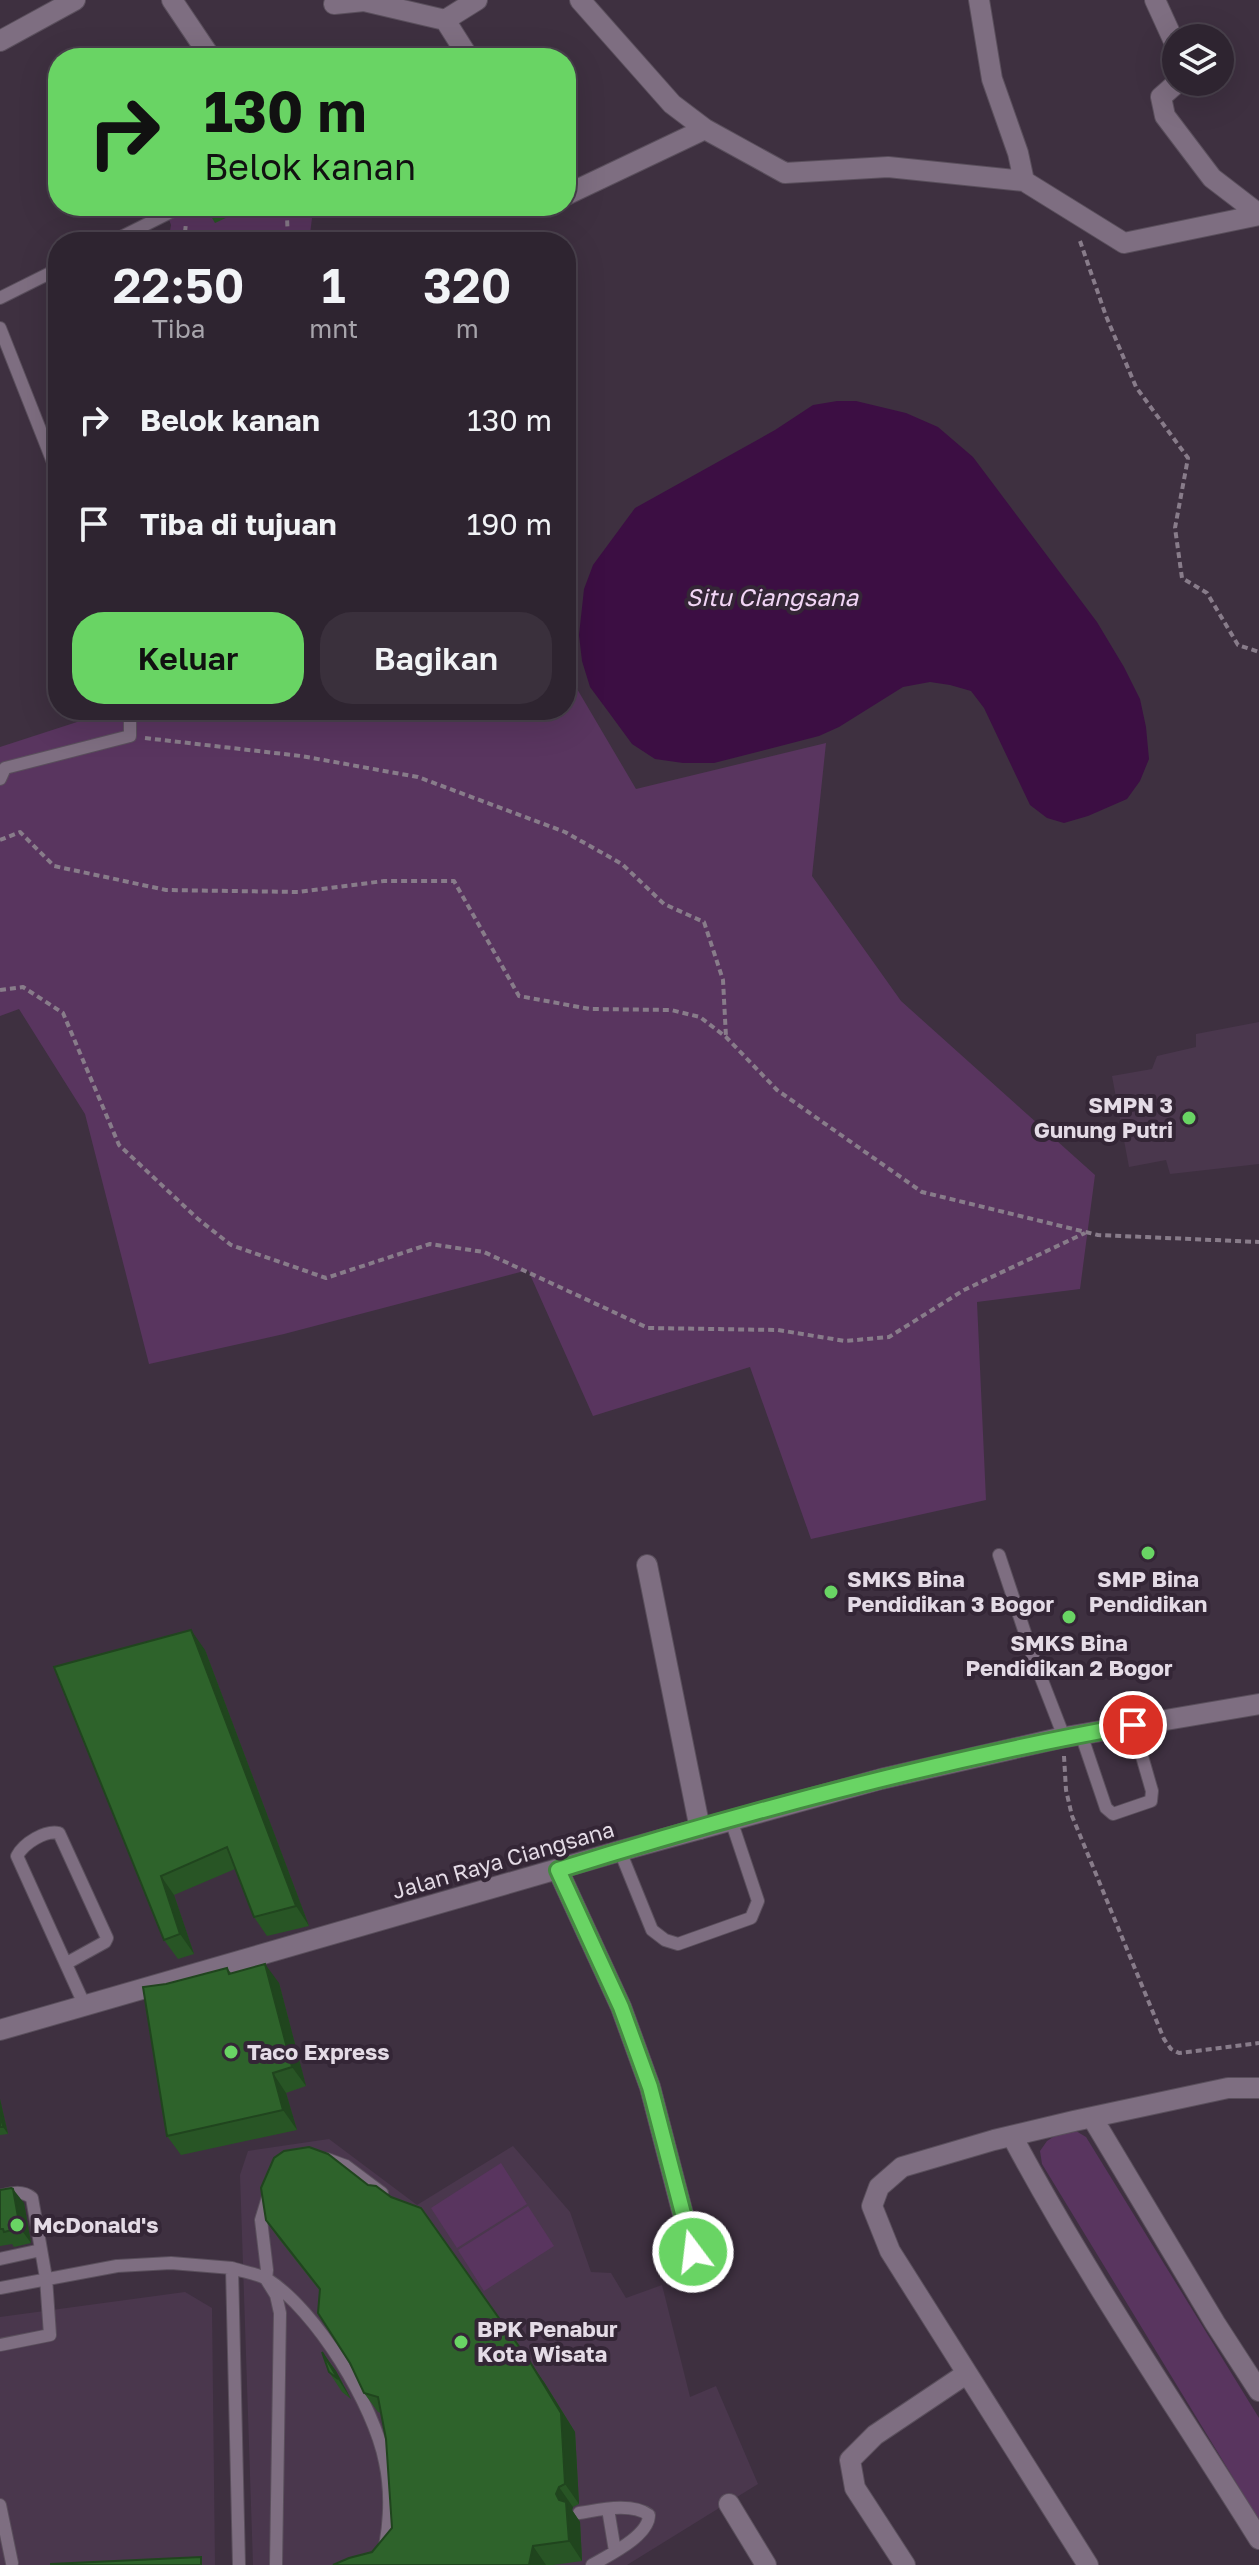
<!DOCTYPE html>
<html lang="id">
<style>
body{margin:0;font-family:"Golos Text",sans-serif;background:#3a303c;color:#f1f3f6;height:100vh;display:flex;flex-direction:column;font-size:30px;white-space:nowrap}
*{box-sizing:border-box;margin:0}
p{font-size:26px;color:#a7a4ab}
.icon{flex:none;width:44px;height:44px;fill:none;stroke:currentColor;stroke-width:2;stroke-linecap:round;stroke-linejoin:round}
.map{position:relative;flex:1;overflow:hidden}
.side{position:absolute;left:48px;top:232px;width:528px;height:488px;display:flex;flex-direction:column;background:#2e2430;border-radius:32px;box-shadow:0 8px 32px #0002,0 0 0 2px #49414c}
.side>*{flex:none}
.banner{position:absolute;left:48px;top:48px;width:528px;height:168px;border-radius:32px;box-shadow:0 8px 32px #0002,0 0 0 2px #49414c;background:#69d464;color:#111;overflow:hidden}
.controls{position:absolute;left:1162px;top:24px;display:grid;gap:16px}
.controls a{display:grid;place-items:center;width:72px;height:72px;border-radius:50%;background:#2e2430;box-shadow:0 8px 32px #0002,0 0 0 2px #49414c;font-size:40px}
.pin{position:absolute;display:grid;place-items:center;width:68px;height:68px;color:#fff;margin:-34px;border:4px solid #fff;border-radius:50%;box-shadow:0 2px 8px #0007}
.me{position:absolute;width:88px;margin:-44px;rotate:345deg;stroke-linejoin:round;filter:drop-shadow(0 0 6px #0008)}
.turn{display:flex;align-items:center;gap:28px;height:168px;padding:0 24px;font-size:36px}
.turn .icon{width:104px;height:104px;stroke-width:2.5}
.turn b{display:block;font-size:56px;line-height:68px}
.eta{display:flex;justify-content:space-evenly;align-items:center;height:136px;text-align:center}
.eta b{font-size:48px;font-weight:600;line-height:56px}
.primary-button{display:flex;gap:16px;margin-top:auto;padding:16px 24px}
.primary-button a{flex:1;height:92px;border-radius:32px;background:#69d464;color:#111;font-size:32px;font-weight:600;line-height:92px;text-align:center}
.primary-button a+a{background:#3a303c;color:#f1f3f6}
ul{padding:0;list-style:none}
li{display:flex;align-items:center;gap:24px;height:104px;padding:0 24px}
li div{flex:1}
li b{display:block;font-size:30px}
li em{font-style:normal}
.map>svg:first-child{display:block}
.built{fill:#4a374d}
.green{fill:#59355f}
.water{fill:#3c0e43}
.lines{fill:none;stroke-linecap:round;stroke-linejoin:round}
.lane-casing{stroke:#5a4f5c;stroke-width:14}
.street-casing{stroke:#5a4f5c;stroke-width:22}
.secondary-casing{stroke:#5a4f5c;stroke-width:22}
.path{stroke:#887c8a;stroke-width:4;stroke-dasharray:6 4;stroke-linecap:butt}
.lane{stroke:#7e6e81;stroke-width:12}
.street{stroke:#7e6e81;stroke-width:20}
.secondary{stroke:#7e6e81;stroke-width:20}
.wall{fill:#285525}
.shaded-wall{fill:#20451e}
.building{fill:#2e632b;stroke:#20451e;stroke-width:2}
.route-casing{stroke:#448a41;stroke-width:20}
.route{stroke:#69d464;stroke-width:14}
.poi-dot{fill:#69d464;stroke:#342636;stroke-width:3}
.labels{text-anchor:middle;stroke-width:8;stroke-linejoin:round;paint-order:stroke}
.poi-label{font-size:22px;font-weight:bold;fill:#e4dbe6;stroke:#342636;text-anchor:start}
.street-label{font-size:22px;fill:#e4dbe6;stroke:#342636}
.water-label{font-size:24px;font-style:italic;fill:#f1d5f5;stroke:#342636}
</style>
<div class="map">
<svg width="1259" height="2565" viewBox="0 0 1259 2565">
<rect width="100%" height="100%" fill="#3e3040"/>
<path class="built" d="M1259 1022V1164L1170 1174 1166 1160 1129 1167 1112 1076 1152 1069 1157 1056 1196 1047V1034Z
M329 2139 417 2205 513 2146 570 2212 591 2272 611 2273 626 2298 662 2285 690 2397 716 2386 758 2484 627 2565H253L240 2175 248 2151Z
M185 2292 212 2308 215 2565H0V2317Z"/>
<path class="green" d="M183 206H305L312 218 309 242H168L171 225 167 214Z
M570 562 573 682 636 789 826 743 812 876 901 1001 1095 1175 1080 1289 977 1302 986 1500 811 1539 750 1367 593 1416 528 1270 284 1334 149 1364 85 1114 19 1009 0 1016V747L114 710H566V563Z
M1064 2130 1076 2131 1086 2137 1259 2418V2520L1042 2164 1040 2151 1047 2141Z
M501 2163 527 2204 457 2248 431 2208Z
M528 2206 554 2246 484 2291 458 2250Z"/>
<path class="water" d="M837 401H856L906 413 938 427 973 457 1097 622 1124 667 1140 699 1146 727 1149 759 1140 781 1127 799 1088 816 1064 823 1047 818 1030 805 984 708 971 691 950 685 930 682 903 687 839 727 819 736 714 763H683L655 759 632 744 610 714 590 687 582 661 579 635 584 589 593 565 635 508 775 430 813 405Z"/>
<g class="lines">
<g class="lane-casing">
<path id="lane" d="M111 242 183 206
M0 298 58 269
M0 328 58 475
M0 779 5 768 130 736V710
M999 1555 1033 1657 1064 1737
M1081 1734 1106 1808 1113 1814 1151 1801 1152 1791 1133 1725
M620 1851 652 1930 665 1940 678 1944 751 1918 758 1901 731 1820
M67 1963 105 1942 107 1938 59 1833C45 1830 24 1843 17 1856L84 2004
M327 2159 346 2166 382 2193
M0 2196C12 2193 22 2190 32 2198L46 2278 50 2335 0 2345
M268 2197 261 2220 267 2270 266 2279 276 2295 280 2313 276 2565
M0 2259 41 2250
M232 2268C243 2272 256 2273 267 2279 316 2310 374 2405 385 2462 392 2494 390 2534 380 2565
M0 2288 117 2266 171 2263 232 2268 239 2565
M0 2505 12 2563
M608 2509 615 2551
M579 2513C599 2510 631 2502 649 2515 649 2536 609 2555 592 2565"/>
</g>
<g class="street-casing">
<path id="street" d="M172 0 211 58
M580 0 672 104 705 129 785 173 888 167 1024 181
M979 0 992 79 1018 153 1024 181 1124 243 1259 215
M1155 0 1176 46
M334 4 364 1 445 20 477 0
M445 20 469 58
M0 41 75 0
M1178 82 1161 97 1165 116 1212 178 1259 214
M566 195 705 129
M647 1565 700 1829
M558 1870 621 2007 650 2087 700 2280
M1093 2119 1215 2323 1259 2391
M1012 2136C1086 2275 1176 2406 1259 2539
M729 2504 766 2565
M905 2565 855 2488 850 2460 875 2435 966 2374
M1088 2565 890 2251 872 2206 879 2187 902 2167 994 2140 1074 2121 1228 2088H1259"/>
</g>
<g class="secondary-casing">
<path id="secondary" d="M0 2030 620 1851 881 1779 1060 1738 1259 1704"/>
</g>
<path class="path" d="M275 206 287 216 288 242
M1080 241 1106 316 1136 387 1188 458 1175 528 1182 578 1207 593 1238 645 1259 652
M184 242 186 223
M265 242H268
M145 738 301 756 418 777 565 832 622 864 664 904 704 922 723 980 726 1037
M0 840 20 832 54 866 166 890 298 892 384 881H454L519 996 590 1009 671 1010 700 1017 726 1037 777 1090 922 1192 1098 1235 1259 1242
M0 990 23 987 63 1013 119 1145 198 1219 231 1245 326 1278 430 1244 484 1252 648 1328 778 1330 845 1341 889 1337 964 1290 1085 1233
M1064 1756 1066 1790 1072 1816 1164 2039 1171 2049 1179 2053 1259 2043"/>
<use href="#lane" class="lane"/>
<use href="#street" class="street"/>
<use href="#secondary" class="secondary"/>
</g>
<path class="wall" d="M205 206H243L245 209 215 223Z
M205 1650 309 1926 267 1936 254 1917 235 1869 174 1895 194 1954 178 1959 164 1940 54 1667Z
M227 1968 231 1973 279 1983 306 2086 286 2093 297 2130 181 2155 167 2136 166 1984Z
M0 2099 8 2134 0 2135Z
M0 2190 24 2203 31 2243 14 2247 12 2244 0 2246Z
M266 2220 544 2382 575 2432 579 2504 573 2507 572 2510 580 2522 582 2561 553 2565H333L372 2552 392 2528 386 2439 381 2413 378 2412 364 2393 320 2291 279 2239Z
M322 2352 336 2371 351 2399 342 2392 329 2372Z"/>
<path class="shaded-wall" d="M191 1630 205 1650 309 1926 296 1906Z
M161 1876 174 1895 194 1954 180 1934Z
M265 1964 279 1983 306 2086 292 2067Z
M273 2073 286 2093 297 2130 283 2110Z
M0 2099 8 2134 3 2127 0 2113Z
M13 2189 24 2203 31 2243 20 2228Z
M322 2352 336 2371 351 2399 338 2379Z
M530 2362 544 2382 575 2432 579 2504 565 2484Z
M559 2487 573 2507 572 2510 580 2522 582 2561 569 2541 556 2494Z
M533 2546 546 2565H529Z"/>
<path class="building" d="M205 206H224L208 213Z
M191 1630 296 1906 254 1917 227 1847 161 1876 180 1934 164 1940 54 1667Z
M265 1964 292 2067 273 2073 283 2110 167 2136 143 1987 166 1984 227 1968 229 1974Z
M0 2113 3 2127H0Z
M309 2147 328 2154 368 2185 376 2186 391 2197 421 2208 530 2362 561 2413 565 2484 559 2487 556 2494 559 2500 566 2502 569 2541 533 2546 529 2565H333L349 2558 372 2552 392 2528 386 2439 378 2397 364 2393 350 2363 318 2313 320 2289 266 2220 261 2188 274 2158 284 2151Z
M11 2188 13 2189 20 2228 4 2232 3 2229H0V2190Z
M322 2352 338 2379 329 2372Z
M201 2557V2565H51V2564Z"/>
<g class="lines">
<g class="route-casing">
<path id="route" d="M693 2252 650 2087 621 2007 558 1870C747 1811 938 1760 1133 1725"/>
</g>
<use href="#route" class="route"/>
</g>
<g class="poi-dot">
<circle cx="1189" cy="1118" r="8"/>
<circle cx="1148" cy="1553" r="8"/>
<circle cx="831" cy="1592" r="8"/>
<circle cx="1069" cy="1617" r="8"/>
<circle cx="231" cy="2052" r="8"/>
<circle cx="17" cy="2225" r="8"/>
<circle cx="461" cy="2342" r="8"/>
</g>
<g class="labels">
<g class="poi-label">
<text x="1173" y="1113" text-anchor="end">SMPN 3<tspan x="1173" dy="25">Gunung Putri</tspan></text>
<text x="847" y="1587">SMKS Bina<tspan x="847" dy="25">Pendidikan 3 Bogor</tspan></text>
<text x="1148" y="1587" text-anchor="middle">SMP Bina<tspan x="1148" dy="25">Pendidikan</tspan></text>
<text x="1069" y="1651" text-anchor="middle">SMKS Bina<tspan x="1069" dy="25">Pendidikan 2 Bogor</tspan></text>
<text x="247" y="2060">Taco Express</text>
<text x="33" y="2233">McDonald's</text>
<text x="477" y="2337">BPK Penabur<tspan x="477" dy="25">Kota Wisata</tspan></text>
</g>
<g class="street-label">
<text transform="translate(503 1860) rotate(-16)" y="8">Jalan Raya Ciangsana</text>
</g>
<g class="water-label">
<text x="772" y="606">Situ Ciangsana</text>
</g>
</g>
</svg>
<div class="controls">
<a><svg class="icon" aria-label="layers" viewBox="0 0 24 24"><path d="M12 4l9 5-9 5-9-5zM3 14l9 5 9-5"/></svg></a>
</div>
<div class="pin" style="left:1133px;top:1725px;background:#d93025"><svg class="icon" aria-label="arrive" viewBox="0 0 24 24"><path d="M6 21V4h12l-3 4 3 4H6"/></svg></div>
<svg class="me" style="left:693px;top:2252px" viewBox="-20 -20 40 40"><circle r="17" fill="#69d464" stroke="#fff" stroke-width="3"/><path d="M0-11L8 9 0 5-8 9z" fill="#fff"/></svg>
<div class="banner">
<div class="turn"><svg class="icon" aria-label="right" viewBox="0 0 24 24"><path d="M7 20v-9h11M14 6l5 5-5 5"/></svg><div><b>130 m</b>Belok kanan</div></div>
</div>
<section class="side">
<div class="eta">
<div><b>22:50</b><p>Tiba</p></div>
<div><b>1</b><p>mnt</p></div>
<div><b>320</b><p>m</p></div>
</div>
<ul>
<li><svg class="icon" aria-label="right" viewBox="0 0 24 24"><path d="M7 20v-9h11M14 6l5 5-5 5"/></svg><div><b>Belok kanan</b></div><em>130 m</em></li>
<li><svg class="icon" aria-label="arrive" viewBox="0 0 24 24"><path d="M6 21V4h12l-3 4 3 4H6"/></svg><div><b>Tiba di tujuan</b></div><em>190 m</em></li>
</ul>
<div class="primary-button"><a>Keluar</a><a>Bagikan</a></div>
</section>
</div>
